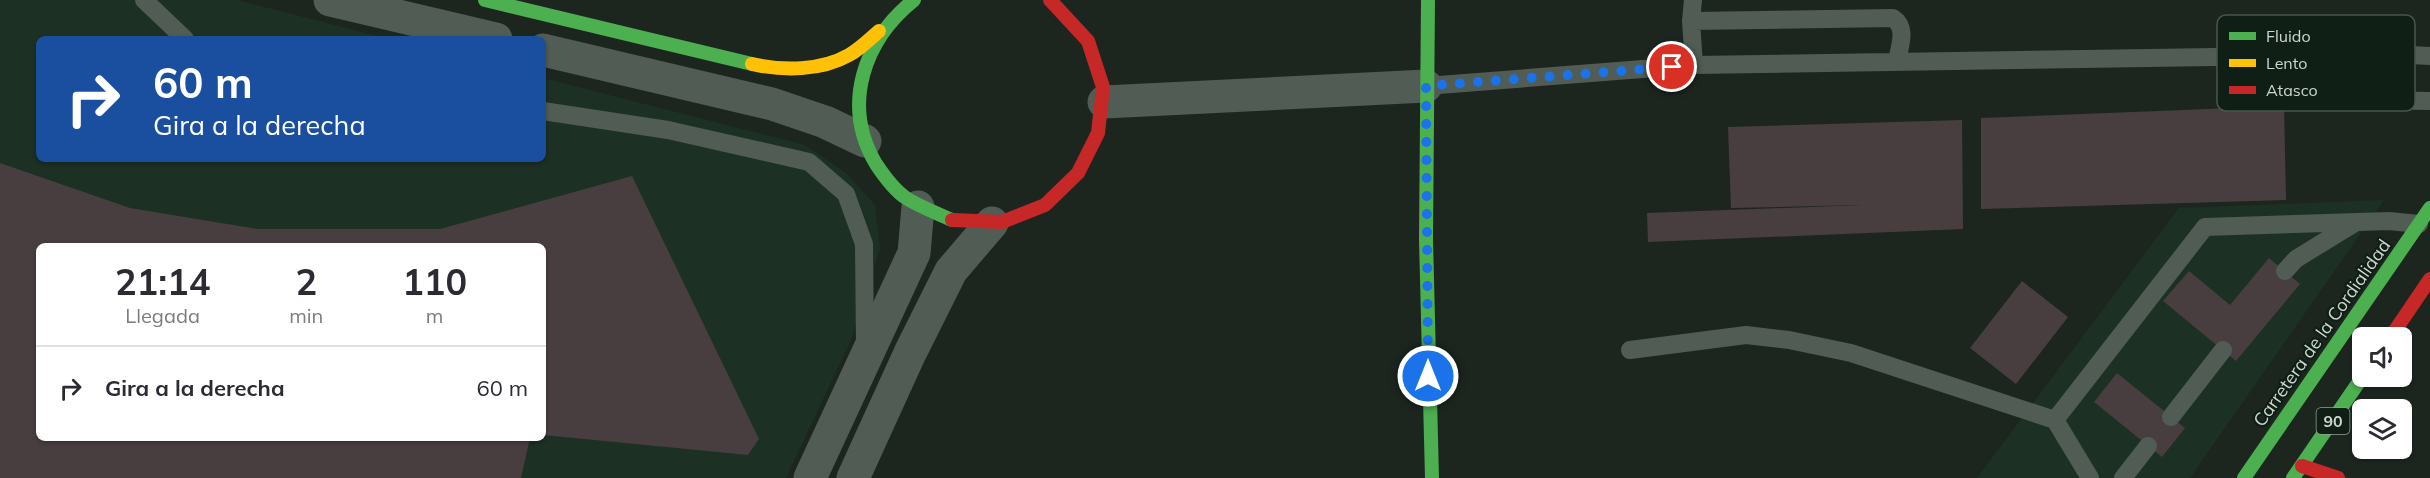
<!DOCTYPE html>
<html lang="es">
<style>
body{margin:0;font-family:Mulish,sans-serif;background:#f2f2f3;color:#2b2b33;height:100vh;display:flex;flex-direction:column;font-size:22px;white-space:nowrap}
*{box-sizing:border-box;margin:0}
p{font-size:20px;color:#7c7c81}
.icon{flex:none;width:33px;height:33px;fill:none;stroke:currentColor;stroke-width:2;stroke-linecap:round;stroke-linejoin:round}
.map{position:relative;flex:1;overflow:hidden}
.sheet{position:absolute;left:36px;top:243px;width:510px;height:198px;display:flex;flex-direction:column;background:#fff;border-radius:9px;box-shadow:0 2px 4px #0004}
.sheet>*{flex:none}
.hud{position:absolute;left:36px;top:36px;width:510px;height:126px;border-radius:9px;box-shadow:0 2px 4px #0004;background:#1a4fa0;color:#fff;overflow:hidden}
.buttons{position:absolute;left:2352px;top:327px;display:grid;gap:12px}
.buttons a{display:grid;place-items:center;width:60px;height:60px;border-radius:9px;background:#fff;box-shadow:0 2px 4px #0004;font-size:30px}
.pin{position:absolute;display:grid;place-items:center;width:51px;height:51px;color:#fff;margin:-26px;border:3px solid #fff;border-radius:50%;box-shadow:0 2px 6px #0007}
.me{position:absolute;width:66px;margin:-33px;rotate:0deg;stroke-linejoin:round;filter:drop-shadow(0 0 4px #0008)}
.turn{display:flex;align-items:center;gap:21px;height:126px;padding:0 18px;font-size:27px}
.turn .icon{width:78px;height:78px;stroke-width:2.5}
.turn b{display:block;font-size:42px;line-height:51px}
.eta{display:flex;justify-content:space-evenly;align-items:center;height:102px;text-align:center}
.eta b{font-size:36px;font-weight:700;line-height:42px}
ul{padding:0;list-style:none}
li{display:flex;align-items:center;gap:18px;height:84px;padding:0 18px;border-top:2px solid #e1e1e2}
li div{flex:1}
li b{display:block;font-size:22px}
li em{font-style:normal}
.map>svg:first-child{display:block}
.built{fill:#1c3023;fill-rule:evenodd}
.building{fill:#483e3f}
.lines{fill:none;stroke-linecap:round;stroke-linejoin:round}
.lane{stroke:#505c54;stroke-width:18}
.street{stroke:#505c54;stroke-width:33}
.fast{stroke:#4caf50;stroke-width:14}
.slow{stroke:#ffc107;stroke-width:14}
.jam{stroke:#c62828;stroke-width:14}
.route{stroke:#1a73e8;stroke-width:10;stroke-dasharray:0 18}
.labels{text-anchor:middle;stroke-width:4.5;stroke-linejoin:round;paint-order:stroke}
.shield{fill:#0f1f15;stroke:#94a098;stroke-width:1.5}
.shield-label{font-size:16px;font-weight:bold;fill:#cdd7d0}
.street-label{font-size:18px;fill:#cdd7d0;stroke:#0f1f15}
.key{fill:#0f1f15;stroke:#48564d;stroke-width:1.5}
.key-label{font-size:16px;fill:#cdd7d0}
</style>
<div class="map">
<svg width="2430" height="478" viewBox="0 0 2430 478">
<rect width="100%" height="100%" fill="#1c261f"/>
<path class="built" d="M0 0H237L389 39H39V159H543V78L805 145 846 173 875 205 880 249 851 340 786 478H0ZM39 246H543V438H39Z
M2384 200 2190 478H1977L2179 208Z"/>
<path class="building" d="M2284 106 2286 200 1981 209V118Z
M1962 120 1963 229 1648 242 1647 213 1863 205 1731 208 1728 127Z
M0 163 130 208 257 229H440L632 176 759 439 748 455 543 435V246H39V438H530L521 478H0Z
M2269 258 2300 284 2236 361 2163 301 2189 271 2230 305Z
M2022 281 2068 317 2016 384 1970 348Z
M2117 373 2185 428 2162 457 2094 402Z"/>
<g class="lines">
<path class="lane" d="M144 0 185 39
M1693 0 1691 21 1694 65
M1691 21 1893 18C1908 28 1899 47 1897 62
M2371 53 2360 93 2362 97 2366 100 2430 101
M1426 86 1694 65 2280 56 2371 53 2430 56
M543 111 668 130 809 162 846 194 864 244 865 346
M2285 271 2296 259 2353 224
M1630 350 1746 335 1789 340 1851 353 2055 420 2090 478
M2171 417 2223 350
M2055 420 2205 227 2389 221 2419 224
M2123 478 2148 446"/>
<path class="street" d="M330 0 496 39
M543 50 772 104 825 122 865 141
M1104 102 1426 86
M810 478 914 253 918 207
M853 478 910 353 951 271 992 223"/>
<path class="fast" d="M485 0 752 64
M914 0C864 40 841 105 876 164 884 176 894 190 906 198 920 207 937 213 952 220
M1428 0 1426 239 1432 478
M2244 478 2430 208
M2293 478 2363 376"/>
<path class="slow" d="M752 64C783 71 821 71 849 55 860 49 870 39 879 31"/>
<path class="jam" d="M952 220 1002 222 1045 205 1078 173 1098 133 1103 87 1088 41 1050 0
M2390 338 2430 279
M2302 466 2338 478"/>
</g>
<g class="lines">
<path class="route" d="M1428 376 1426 86 1672 67"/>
</g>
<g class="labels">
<rect class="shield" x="2316.5" y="408" width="33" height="26" rx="4.5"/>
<g class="shield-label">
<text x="2333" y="427">90</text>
</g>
<g class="street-label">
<text transform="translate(2322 333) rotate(-55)" y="6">Carretera de la Cordialidad</text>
</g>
</g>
<rect x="2217" y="15" width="198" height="96" rx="9" class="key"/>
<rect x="2229" y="32" width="27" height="8" fill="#4caf50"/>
<rect x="2229" y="59" width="27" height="8" fill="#ffc107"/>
<rect x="2229" y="86" width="27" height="8" fill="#c62828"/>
<g class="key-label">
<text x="2266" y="42">Fluido</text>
<text x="2266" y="69">Lento</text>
<text x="2266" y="96">Atasco</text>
</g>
</svg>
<div class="buttons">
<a><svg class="icon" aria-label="sound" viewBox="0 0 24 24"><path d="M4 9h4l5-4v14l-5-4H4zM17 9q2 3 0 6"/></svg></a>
<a><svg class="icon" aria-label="layers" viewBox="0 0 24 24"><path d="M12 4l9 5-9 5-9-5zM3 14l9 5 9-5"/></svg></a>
</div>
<div class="pin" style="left:1672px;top:67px;background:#d93025"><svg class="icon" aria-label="arrive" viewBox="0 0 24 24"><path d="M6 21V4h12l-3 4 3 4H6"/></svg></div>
<svg class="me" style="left:1428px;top:376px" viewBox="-20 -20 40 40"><circle r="17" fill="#1a73e8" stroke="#fff" stroke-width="3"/><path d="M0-11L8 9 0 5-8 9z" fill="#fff"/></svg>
<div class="hud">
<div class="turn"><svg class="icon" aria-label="right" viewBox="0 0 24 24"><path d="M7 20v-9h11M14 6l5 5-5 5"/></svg><div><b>60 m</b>Gira a la derecha</div></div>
</div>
<section class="sheet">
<div class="eta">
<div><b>21:14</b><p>Llegada</p></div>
<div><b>2</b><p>min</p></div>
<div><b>110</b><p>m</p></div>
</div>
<ul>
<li><svg class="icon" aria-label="right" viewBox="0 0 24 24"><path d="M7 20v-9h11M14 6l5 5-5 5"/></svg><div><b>Gira a la derecha</b></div><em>60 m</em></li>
</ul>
</section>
</div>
